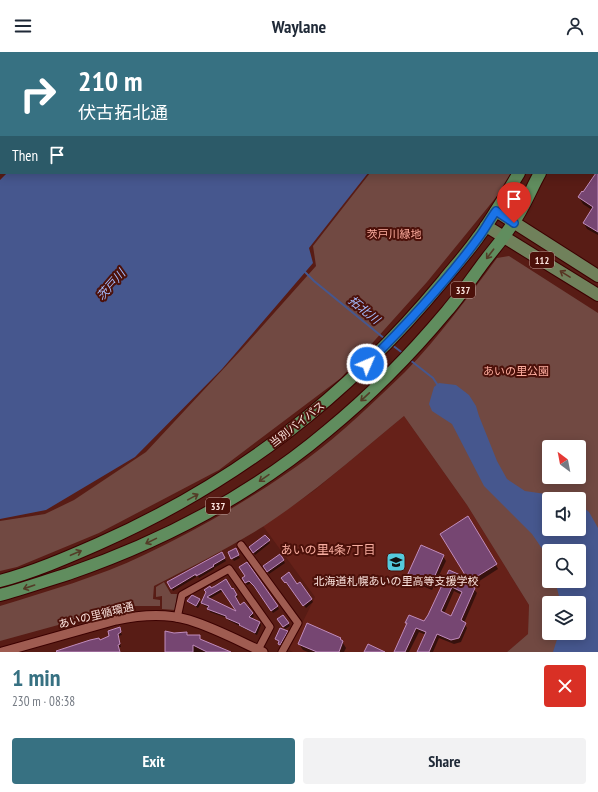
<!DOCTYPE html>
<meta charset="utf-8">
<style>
body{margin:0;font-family:"PT Sans Narrow","Noto Sans JP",sans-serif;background:#f2f2f3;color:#1f2937;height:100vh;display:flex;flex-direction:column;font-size:15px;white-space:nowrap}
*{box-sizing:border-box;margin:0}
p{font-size:13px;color:#747a83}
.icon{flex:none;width:22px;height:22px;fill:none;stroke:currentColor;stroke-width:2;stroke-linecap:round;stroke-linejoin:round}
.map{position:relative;height:600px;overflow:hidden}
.details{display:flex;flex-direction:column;background:#fff;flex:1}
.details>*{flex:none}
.guide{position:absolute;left:0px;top:0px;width:598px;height:122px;box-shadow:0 2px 10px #0003;background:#377182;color:#fff;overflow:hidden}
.needle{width:26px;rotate:328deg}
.fabs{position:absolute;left:542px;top:388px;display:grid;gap:8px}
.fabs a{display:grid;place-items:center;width:44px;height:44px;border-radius:4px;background:#fff;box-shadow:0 2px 10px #0003;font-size:20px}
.pin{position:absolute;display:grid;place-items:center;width:34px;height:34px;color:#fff;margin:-41px -17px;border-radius:50% 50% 50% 0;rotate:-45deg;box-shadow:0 0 4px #0007}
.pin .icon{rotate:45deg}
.me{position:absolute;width:44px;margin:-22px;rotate:45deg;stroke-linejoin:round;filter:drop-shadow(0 0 3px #0008)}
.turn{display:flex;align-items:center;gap:14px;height:84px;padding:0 12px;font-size:18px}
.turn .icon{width:52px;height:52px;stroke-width:2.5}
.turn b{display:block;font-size:28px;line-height:34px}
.then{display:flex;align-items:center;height:38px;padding:0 12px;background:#0003;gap:8px;font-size:15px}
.round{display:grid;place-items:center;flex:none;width:42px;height:42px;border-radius:4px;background:#f2f2f3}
.headline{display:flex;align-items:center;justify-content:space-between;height:68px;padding:0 12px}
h1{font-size:24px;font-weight:600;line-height:30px;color:#377182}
.button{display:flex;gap:8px;margin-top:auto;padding:8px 12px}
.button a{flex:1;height:46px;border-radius:4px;background:#377182;color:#fff;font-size:16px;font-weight:600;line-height:46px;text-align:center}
.button a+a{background:#f2f2f3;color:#1f2937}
header{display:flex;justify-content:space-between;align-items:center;height:52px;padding:0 12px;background:#fff;font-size:18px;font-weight:600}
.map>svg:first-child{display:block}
.built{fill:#662119}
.green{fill:#714942;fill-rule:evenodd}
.water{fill:#46578e}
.shadow{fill:#0007;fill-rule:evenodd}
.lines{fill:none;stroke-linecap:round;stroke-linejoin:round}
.stream{stroke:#46578e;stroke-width:2}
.building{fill:#764672;stroke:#c18cbc;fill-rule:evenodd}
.minor-casing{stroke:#3b0000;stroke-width:9}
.tertiary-casing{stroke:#3b0000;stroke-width:11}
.primary-casing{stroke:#3b0000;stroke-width:14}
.trunk-casing{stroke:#3b0000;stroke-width:14}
.minor{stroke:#9f5c51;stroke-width:7}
.tertiary{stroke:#9f5c51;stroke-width:9}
.primary{stroke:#70815b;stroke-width:12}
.trunk{stroke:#608d5e;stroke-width:12}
.oneway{stroke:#533c27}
.oneway2{stroke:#573322}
.route-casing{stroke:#114b97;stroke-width:10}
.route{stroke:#1a73e8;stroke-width:7}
.labels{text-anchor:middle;stroke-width:4;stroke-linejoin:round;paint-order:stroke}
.shield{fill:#4c110a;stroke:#c7a59f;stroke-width:1}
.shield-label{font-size:10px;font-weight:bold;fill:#fce4df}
.park-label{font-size:11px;fill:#fead9f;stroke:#4c110a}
.street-label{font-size:11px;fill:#fce4df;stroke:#4c110a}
.poi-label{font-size:11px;fill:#fce4df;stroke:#4c110a}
.water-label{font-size:12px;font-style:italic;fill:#a5bcfe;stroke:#4c110a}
.neighbourhood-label{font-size:12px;fill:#faafa2;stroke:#4c110a}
</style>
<header><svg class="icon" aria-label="menu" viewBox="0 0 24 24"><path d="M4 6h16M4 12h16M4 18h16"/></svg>Waylane<svg class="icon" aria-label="person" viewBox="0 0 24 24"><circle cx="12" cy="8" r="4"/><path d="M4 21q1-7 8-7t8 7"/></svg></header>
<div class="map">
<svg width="598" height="600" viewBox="0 0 598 600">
<rect width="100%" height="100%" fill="#581c15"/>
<path class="built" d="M404 364 467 453 529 553 528 582 507 600H293L289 598 315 545 263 474 315 438Z"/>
<path class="green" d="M465 0H578L465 1Z
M370 121H511L502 138 427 230 341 326 219 418 99 481 17 515 0 519V469L45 462 74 448 146 400 241 298 316 214 313 194Z
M509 204 598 261V600H507L528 582 529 553 467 453 404 364C358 402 314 441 264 474 229 496 191 515 154 534L153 547 160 548V554H135L120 556 0 589V554C48 539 98 525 144 503 201 476 256 444 307 407 342 381 374 350 405 320 439 285 468 245 497 206ZM549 395H579V425H549ZM549 447H579V477H549ZM549 499H579V529H549ZM549 551H579V581H549Z
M164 530 171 542H177L175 558 162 557V544L156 545V535Z"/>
<path class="water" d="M136 0H463L134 1Z
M7 121H368L309 196 313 211 222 317 135 405 46 458 0 467V128Z
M439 331 456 333 469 343 476 354 479 364 497 409 507 427 525 439 559 444 568 447H549V477H579V452L589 460 598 476V600H553L559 581H579V551H559V544L555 529H579V499H549V511L545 501 532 482 484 434 452 372 432 359 429 352 434 335Z"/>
<path class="shadow" d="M598 119V183L587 177 584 171 592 158 583 152 579 145 584 142Z
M468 465 498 517 470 535 474 537 477 541 464 571 467 576 461 590 454 592 439 586 433 600H418L426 583 419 580 409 600H395L407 572V571L424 570 429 564 449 519 470 528ZM454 539 462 543 452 565 444 562Z
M265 484 270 491 255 503 252 498Z
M235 497 240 506 234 509 229 501Z
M221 501 226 509 214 516V517L199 526 198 524 173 539 168 530Z
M280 504 285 511 269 522 266 517Z
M443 504 446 509 432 538 411 529 408 524Z
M247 524 277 554 279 557 273 561 251 531 247 533 243 527Z
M282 526 297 533 299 531 313 550 306 556Z
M215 535 231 539 233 538 238 545 235 547 239 555 244 551 254 564 251 567 260 571 261 573 257 583 228 568 227 566 210 560 209 556 203 553 202 551 210 537ZM223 539 238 561 209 547Z
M199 548 201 551 198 556 190 551 188 549Z
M280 570 288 571 290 574 285 577Z
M119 577 122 583 118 584 121 595H119L120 600H56L99 587 100 589 111 585Z
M287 580 289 583 282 595 276 587Z
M187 581 188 584H199L201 589 227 600H166L174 582Z
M340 586 346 596 344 600H308L303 598 299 592Z"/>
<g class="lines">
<path class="stream" d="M304 219 314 229 385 287
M392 293 404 302
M410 308 433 326 439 335"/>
</g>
<path class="building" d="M598 117V180L583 171 593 155 578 145 582 139 583 140 596 121H597Z
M468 464 497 512 465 532 475 536 461 568 466 571 459 586 451 588 437 582 429 600H417L426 580 416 576 405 600H394L407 571H405L409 563 424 569 428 563 449 518 467 526 440 482ZM452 535 462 540 451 564 441 559Z
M265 483 270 488 253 501 249 495Z
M421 493 444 503 430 535 407 524Z
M236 496 239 503 231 507 228 500Z
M222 500 225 506 213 513 214 514 202 521 196 524V522L171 537 167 530Z
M280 502 284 508 267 520 263 514Z
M247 510 278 554 271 559 254 534 249 529 245 531 242 526 245 524 239 515Z
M289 520 297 532 300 530 312 547 303 554 286 530 285 531 281 526Z
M226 527 232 537 233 536 237 543 235 544 240 553 244 550 253 561 249 565 260 570 255 581 239 573 240 572 226 566V564L207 557 209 554 201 551 206 540 204 538 210 534 211 536 215 534ZM221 537 236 559 207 545Z
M192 543 200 547 196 554 187 549Z
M283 563 289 571 283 575 277 567Z
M307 571 341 586 340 587 343 589 339 600H317L298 592Z
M120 575 121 580 118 582 120 592 118 593 120 600H57L56 599 90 588 99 586 100 588 109 584 108 579Z
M280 576 288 579 280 593 278 592 279 589 275 587Z
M165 579 174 581 187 580V583H200V587L231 600H207L193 593V600H165Z
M368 592 385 600H364Z"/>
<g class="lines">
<g class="minor-casing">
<path id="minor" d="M597 83H598
M241 493 298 571 282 600
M177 566 182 543 229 517 270 575 258 598"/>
</g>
<g class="tertiary-casing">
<path id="tertiary" d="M2 600 116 568C140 563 166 561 189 568 215 576 239 589 263 600"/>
</g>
<g class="primary-casing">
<path id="primary" d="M496 159 598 224
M486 174 598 243"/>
</g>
<g class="trunk-casing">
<path id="trunk" d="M584 1V0
M597 4 598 2
M0 529C34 520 66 506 98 492 236 431 347 345 443 229 455 214 468 200 479 184 494 164 506 142 519 121
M0 543C23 537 45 529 68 522 161 490 251 443 327 379 371 343 411 302 447 259 459 245 470 229 481 214 492 199 504 186 513 171 524 156 531 137 540 121"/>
</g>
<use href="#minor" class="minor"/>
<use href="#tertiary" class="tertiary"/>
<use href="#primary" class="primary"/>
<use href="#trunk" class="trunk"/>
</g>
<defs><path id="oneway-shaft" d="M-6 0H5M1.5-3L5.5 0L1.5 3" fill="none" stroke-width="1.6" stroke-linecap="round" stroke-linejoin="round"/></defs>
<g class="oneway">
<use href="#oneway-shaft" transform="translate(490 202) rotate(127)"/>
<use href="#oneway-shaft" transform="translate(365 345) rotate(137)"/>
<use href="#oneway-shaft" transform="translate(264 426) rotate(145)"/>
<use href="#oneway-shaft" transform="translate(193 445) rotate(-29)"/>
<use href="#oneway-shaft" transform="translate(151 489) rotate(154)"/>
<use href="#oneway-shaft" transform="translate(76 501) rotate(-23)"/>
<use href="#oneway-shaft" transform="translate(29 535) rotate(161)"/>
</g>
<use class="oneway2" href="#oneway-shaft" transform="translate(565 222) rotate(-148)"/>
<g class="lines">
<g class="route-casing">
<path id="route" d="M367 312C407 272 446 230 479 185 485 177 490 167 496 159L514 171"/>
</g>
<use href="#route" class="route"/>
</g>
<defs>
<g id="school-square" transform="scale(1)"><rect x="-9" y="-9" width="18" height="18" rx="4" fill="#54cadd" stroke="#4c110a"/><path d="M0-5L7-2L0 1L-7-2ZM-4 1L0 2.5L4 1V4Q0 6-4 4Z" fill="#111"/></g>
</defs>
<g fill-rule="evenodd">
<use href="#school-square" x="396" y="510"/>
</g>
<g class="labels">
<g class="shield">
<rect x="530" y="200" width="24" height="16" rx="3"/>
<rect x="451" y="230" width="24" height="16" rx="3"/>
<rect x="206" y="446" width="24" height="16" rx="3"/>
</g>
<g class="shield-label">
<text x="542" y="212">112</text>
<text x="463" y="242">337</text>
<text x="218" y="458">337</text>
</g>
<g class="park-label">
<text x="394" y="186">茨戸川緑地</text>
<text x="516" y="323">あいの里公園</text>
</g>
<g class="street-label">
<text transform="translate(297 372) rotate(-38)" y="4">当別バイパス</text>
<text transform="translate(96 563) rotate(-14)" y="4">あいの里循環通</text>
</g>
<g class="poi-label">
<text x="396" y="533">北海道札幌あいの里高等支援学校</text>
</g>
<g class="water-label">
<text transform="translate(111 233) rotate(-49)" y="4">茨戸川</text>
<text transform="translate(364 258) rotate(39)" y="4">拓北川</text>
</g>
<g class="neighbourhood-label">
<text x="328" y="502">あいの里4条7丁目</text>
</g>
</g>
</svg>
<div class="fabs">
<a><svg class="needle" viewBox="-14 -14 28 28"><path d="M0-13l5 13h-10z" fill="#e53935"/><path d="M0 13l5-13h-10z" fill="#747a83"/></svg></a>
<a><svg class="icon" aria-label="sound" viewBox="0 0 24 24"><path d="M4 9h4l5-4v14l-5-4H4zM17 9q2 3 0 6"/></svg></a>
<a><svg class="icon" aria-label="search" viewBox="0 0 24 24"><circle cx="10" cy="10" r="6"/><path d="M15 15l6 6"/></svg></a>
<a><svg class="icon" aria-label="layers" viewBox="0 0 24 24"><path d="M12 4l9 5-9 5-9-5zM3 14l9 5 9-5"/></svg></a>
</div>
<div class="pin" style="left:514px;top:171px;background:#d93025"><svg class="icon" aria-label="arrive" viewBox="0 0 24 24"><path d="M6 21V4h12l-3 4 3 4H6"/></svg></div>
<svg class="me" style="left:367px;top:312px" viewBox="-20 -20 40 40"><circle r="17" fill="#1a73e8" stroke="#fff" stroke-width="3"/><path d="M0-11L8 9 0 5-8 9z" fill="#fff"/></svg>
<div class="guide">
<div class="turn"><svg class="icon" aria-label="right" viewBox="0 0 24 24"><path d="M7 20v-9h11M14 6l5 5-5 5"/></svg><div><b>210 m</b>伏古拓北通</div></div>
<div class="then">Then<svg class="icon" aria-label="arrive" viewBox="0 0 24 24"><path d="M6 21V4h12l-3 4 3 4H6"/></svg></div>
</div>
</div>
<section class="details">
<div class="headline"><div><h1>1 min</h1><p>230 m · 08:38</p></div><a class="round" style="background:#d93025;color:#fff"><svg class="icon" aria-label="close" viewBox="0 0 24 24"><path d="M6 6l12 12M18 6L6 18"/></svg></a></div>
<div class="button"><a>Exit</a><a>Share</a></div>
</section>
